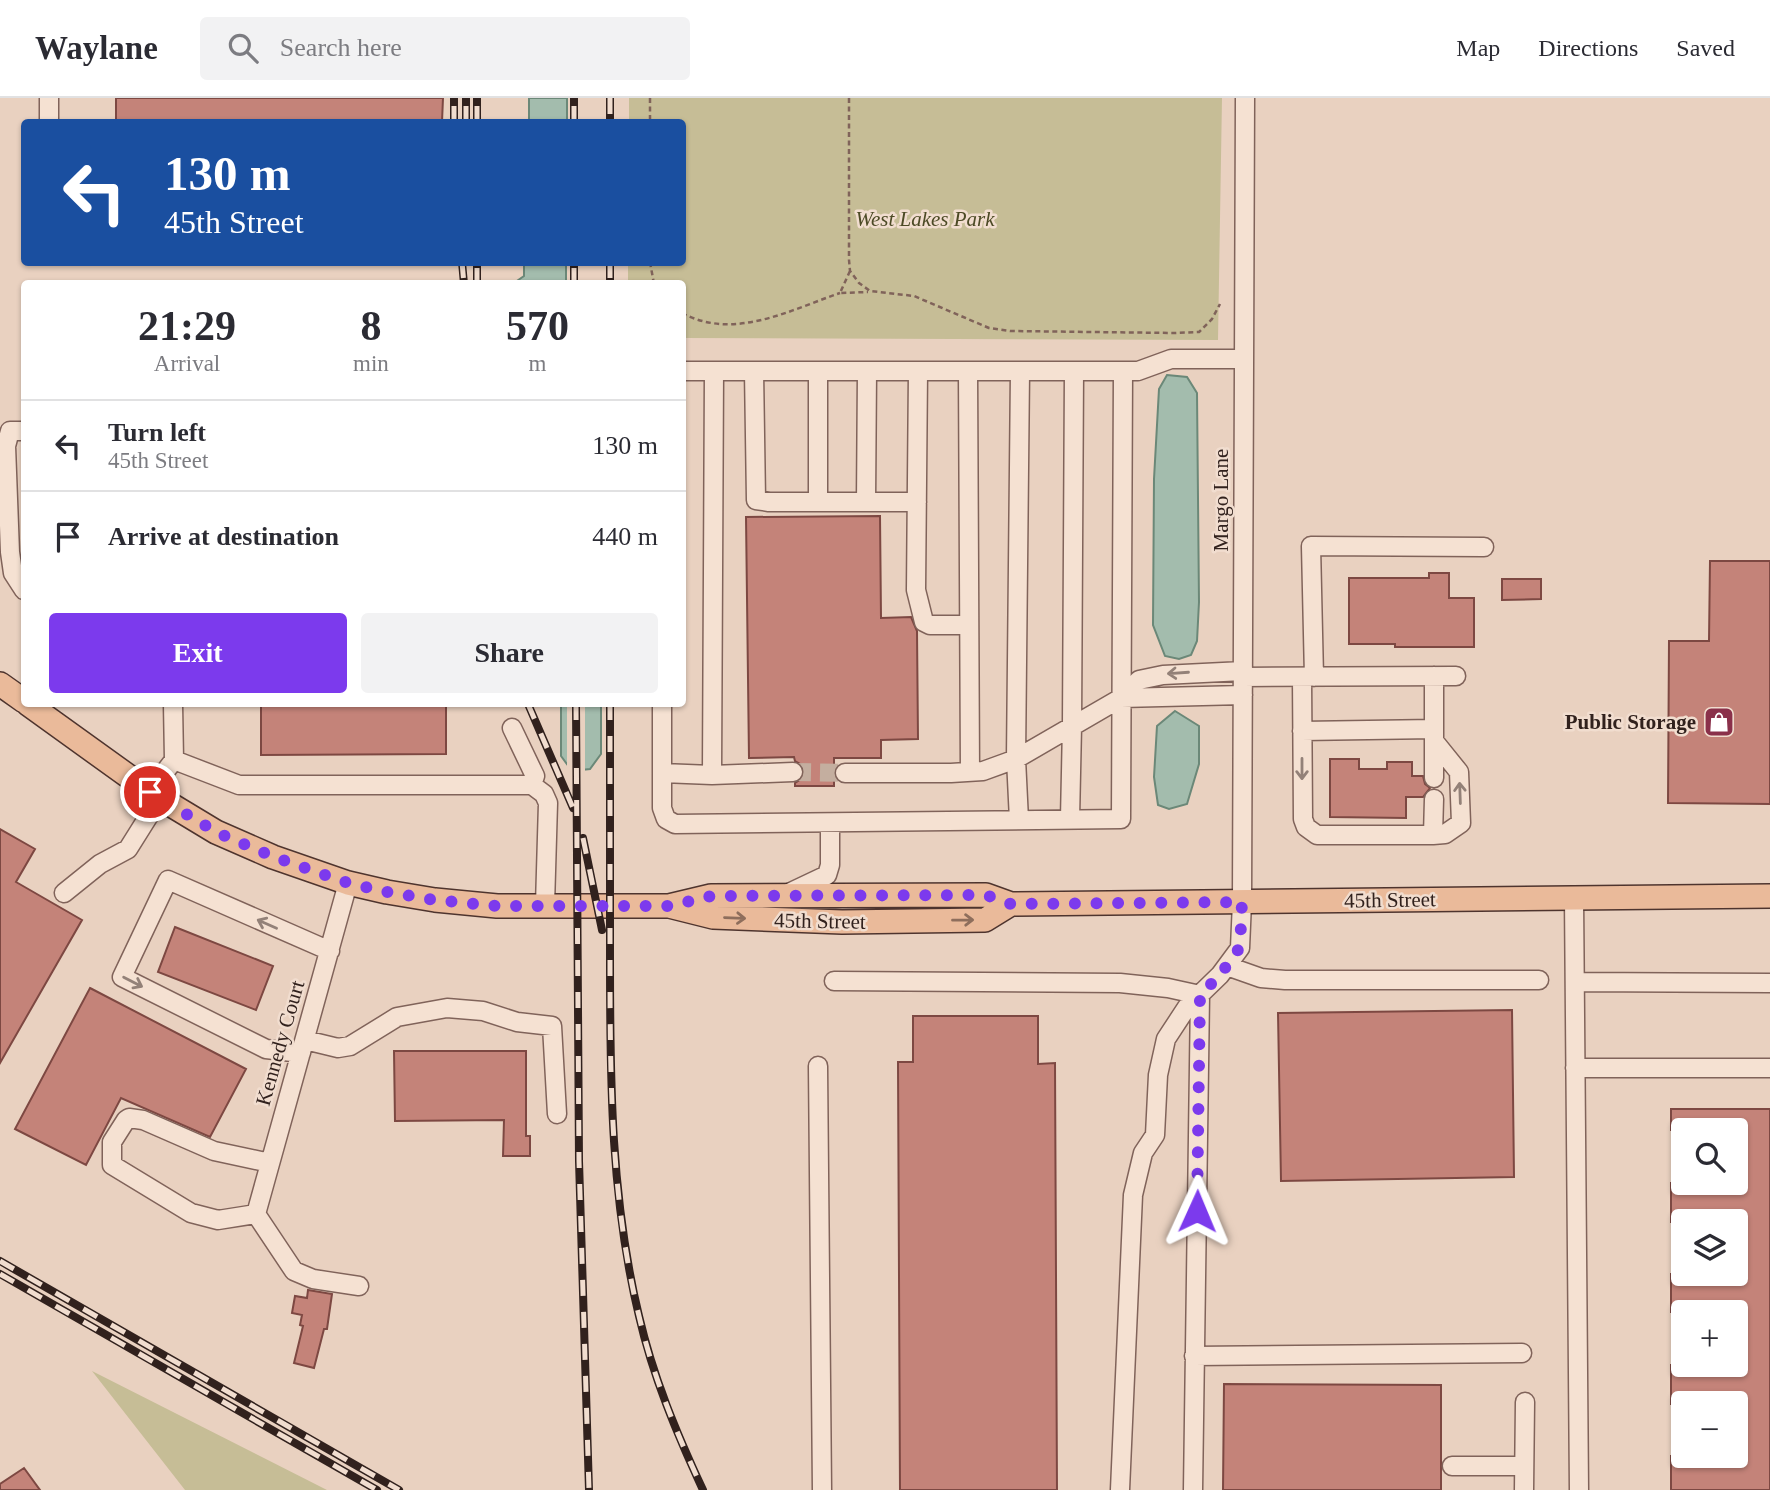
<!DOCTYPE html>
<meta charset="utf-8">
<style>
body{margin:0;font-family:"Times New Roman",serif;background:#f2f2f3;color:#2b2b33;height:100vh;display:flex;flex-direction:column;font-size:26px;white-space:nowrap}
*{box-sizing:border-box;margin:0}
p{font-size:23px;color:#7c7c81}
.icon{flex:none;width:38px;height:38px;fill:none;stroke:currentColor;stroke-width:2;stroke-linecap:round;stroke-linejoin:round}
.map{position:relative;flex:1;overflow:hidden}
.side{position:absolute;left:21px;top:182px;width:665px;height:427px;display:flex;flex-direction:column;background:#fff;border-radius:7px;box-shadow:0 2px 5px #0004}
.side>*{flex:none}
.guide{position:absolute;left:21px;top:21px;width:665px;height:147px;border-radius:7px;box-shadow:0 2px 5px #0004;background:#1a4fa0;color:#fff;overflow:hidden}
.buttons{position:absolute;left:1671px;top:1020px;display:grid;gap:14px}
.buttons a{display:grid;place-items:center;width:77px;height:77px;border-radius:7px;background:#fff;box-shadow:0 2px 5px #0004;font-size:35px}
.pin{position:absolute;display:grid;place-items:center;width:60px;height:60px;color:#fff;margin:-30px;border:4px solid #fff;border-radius:50%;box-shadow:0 2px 7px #0007}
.me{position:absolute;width:77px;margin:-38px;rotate:1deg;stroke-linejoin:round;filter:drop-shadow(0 0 5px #0008)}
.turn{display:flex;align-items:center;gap:24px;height:147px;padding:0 28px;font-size:32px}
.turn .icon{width:91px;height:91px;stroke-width:2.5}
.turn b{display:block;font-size:49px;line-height:60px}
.eta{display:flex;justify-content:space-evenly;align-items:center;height:119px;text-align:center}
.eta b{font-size:42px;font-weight:700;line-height:49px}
.cta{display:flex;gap:14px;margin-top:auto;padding:14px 28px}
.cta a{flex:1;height:80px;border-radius:7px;background:#7c3aed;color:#fff;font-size:28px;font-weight:700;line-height:80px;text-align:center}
.cta a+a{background:#f2f2f3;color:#2b2b33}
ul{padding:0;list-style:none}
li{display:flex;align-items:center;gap:21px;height:91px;padding:0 28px;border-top:2px solid #e1e1e2}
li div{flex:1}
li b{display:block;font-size:26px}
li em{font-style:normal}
header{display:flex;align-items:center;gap:42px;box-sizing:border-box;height:98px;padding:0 35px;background:#fff;border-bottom:2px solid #e1e1e2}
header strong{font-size:33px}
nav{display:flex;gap:38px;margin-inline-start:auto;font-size:24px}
.search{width:490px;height:63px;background:#f2f2f3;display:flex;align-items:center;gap:18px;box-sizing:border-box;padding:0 24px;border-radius:7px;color:#7c7c81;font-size:26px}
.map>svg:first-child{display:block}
.green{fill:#c6bd96}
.water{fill:#a3bcad;stroke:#6b8878;stroke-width:2}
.pier{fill:#e9d1c0}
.building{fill:#c48379;stroke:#7d4842;stroke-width:2}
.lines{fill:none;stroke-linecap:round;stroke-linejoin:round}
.minor-tunnel{stroke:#c4ae9f;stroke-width:18;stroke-dasharray:18 9;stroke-linecap:butt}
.minor-casing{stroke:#80635a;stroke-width:21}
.major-casing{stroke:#4e342e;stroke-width:26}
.path{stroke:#80635a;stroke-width:2.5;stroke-dasharray:5 3.5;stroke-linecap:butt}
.minor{stroke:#f5e1d2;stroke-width:18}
.major{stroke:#eaba9a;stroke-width:23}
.rail-casing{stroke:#31211d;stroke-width:8}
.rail{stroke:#f1ddcf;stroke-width:5;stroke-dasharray:16;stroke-linecap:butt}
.oneway{stroke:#938178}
.oneway2{stroke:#8e6e5c}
.route{stroke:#7c3aed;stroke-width:12;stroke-dasharray:0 21.6}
.labels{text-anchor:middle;stroke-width:5;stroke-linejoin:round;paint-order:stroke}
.park-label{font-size:21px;font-style:italic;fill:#4c4a25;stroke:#f1ddcf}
.street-label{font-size:21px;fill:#31211d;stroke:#f1ddcf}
.poi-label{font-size:21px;font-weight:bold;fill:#31211d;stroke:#f1ddcf;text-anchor:end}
</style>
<header>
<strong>Waylane</strong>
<div class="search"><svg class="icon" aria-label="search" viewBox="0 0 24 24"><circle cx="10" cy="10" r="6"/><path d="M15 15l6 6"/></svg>Search here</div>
<nav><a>Map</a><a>Directions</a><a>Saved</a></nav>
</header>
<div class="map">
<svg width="1770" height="1392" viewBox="0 0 1770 1392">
<rect width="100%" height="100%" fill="#e9d1c0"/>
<path class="green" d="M629 0H1222L1218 242 683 240 682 186 628 185V165L682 164V24H629Z
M92 1273 327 1392H185Z"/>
<path class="water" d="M529 0H567V24H529Z
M524 165H566V185H514L524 178Z
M1167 277 1187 279 1197 295 1199 504 1197 543 1191 557 1179 561 1165 558 1153 527 1154 381 1159 291Z
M561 606H601V656L590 671 572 673 561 658Z
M1175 613 1199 628V666L1187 706 1169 711 1158 707 1154 679 1157 628Z"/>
<path class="pier" d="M567 606H585V675L571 676 570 673H567Z"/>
<path class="building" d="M116 0H443L442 24H116Z
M880 418 881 520 911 519 917 533 918 641 881 642V660H834V688H795V685L803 680 804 674 802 667 795 663 794 659 749 660 746 419Z
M1710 463H1770V706L1668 705 1669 543H1709Z
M1429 475H1449V500H1474V549H1395V546H1349V480H1429Z
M1502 481H1541V501L1502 502Z
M261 606H446V656L261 657Z
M1330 661H1359V671H1387V664H1412V678H1423L1425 686 1430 690 1423 699H1406V720L1330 719Z
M0 731 35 751 16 784 82 822 0 965Z
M175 829 273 868 256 912 158 874Z
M90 890 246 971 210 1039 121 1000 86 1067 15 1031Z
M1512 912 1514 1079 1281 1083 1278 915Z
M913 918H1038V966L1055 965 1057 1392H900L898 964H913Z
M394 953H526V1038H530V1058H503L504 1022 395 1023Z
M1671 1011H1770V1392H1671V1358H1736V1306H1671V1267H1736V1214H1671V1176H1736V1124H1671V1085H1736V1032H1671Z
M308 1192 332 1196 327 1231H324L314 1270 294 1265 303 1228 300 1227 302 1217 292 1215 295 1198 307 1200Z
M1224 1286 1441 1287V1392H1223Z
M24 1370 40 1392H0V1386Z"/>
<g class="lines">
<path class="minor-tunnel" d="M793 674 845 675"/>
<g class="minor-casing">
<path id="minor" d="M49 24V0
M682 273H1138L1171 261H1244
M754 273 756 402 769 404H917
M918 273 916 492 924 524 930 527H969
M968 273 970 674
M24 333H10L6 348 10 454 13 475 24 492
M818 404V273
M866 404 867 273
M1243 579 1456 578
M1302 579 1303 721 1306 729 1317 737H1433L1434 701
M1314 579 1311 448 1484 449
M1121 600 1243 597
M662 606V710L666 721 675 726 1121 721 1123 273
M1302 633 1434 631
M174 662 239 687H532L535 678 512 630
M662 675 712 677 793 674
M845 675H951L983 673 1016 661 1121 600 1139 582 1163 577 1243 573
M712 677 714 273
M1434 680V578
M532 687 544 696 548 705 545 807
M150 693 174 662 173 606
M1070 721 1072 628 1074 273
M1019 722 1016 661 1020 273
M1433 737 1445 736 1461 725 1459 674 1434 643
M64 795 100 766 128 751 160 700
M789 795 827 777 830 767V725
M1574 800 1579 1392
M1227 868 1261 880 1285 882H1539
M834 883 1120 885 1168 890 1200 897 1193 1392
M1575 884 1770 885
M305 942 338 950 350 948 397 919 447 910 483 913 517 924 552 928 557 1016
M301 955 266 951 122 879 168 782 330 853
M818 968 822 1392
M1575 970H1770
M256 1116 218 1122 191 1115 112 1067V1044L126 1022 129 1020 143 1022 214 1053 270 1065
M256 1116 348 785
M256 1116 294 1173 313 1181 359 1188
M1194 1258 1522 1255
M1452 1368H1524
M1120 1392 1133 1097 1143 1055 1155 1037 1158 977 1166 941 1187 909 1220 877 1240 850 1242 804 1245 0
M1524 1392 1525 1304"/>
</g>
<g class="major-casing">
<path id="major" d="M0 586 24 603
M28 606 153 696 216 734 273 759 348 785 387 794 435 802 497 808H669L713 819 842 824 985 822 1011 806
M669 808 711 798 986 797 1011 806 1770 798"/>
</g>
<path class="path" d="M650 0V24
M849 0V162L850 173 859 185 870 193 914 198 989 230 1010 233 1175 235 1199 234 1212 221 1220 206
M650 164 654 186
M850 173 840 195 868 194
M682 215C734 243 790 212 840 195"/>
<use href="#minor" class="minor"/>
<use href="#major" class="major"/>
<g class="rail-casing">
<path id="rail" d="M610 0V24
M454 24V0
M466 24V0
M477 24V0
M574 24V0
M462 164 464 186
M610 164V186
M477 186V164
M574 186V164
M528 606 573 710
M576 606 579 1063 589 1392
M610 606C610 692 610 779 610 865 610 985 611 1102 639 1218 653 1279 677 1336 703 1392
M583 740 602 832
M0 1163 399 1392
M0 1176 377 1392"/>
</g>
<use href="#rail" class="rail"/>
</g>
<defs><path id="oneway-shaft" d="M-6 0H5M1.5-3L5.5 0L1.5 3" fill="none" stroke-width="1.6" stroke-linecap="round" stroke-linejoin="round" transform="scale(1.75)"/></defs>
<g class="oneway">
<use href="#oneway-shaft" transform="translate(1178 575) rotate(176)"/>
<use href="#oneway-shaft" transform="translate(1302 671) rotate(90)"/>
<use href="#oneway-shaft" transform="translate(1460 695) rotate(-92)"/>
<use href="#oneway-shaft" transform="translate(267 826) rotate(-156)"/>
<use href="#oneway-shaft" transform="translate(133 884) rotate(27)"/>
</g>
<g class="oneway2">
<use href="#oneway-shaft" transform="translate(735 820) rotate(2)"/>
<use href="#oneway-shaft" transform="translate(963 822) rotate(-1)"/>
</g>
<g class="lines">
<path class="route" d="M150 694 216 734 274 759 348 785 387 794 435 802 497 808H669L711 798 986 797 1011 806 1242 804 1240 849 1220 877 1200 897 1197 1113"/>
</g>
<defs>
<g id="shop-square" transform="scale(1.575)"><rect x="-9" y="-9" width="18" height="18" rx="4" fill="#8a304a" stroke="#f1ddcf"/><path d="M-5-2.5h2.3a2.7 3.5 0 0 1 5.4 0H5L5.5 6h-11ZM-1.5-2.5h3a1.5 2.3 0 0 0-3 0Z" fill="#fff"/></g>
</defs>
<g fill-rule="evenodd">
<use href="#shop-square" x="1719" y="624"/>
</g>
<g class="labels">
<g class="park-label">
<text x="925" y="128">West Lakes Park</text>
</g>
<g class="street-label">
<text transform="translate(1221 402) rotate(-90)" y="7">Margo Lane</text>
<text transform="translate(1390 802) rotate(-1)" y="7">45th Street</text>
<text transform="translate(820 823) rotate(1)" y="7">45th Street</text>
<text transform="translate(280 945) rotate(-74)" y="7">Kennedy Court</text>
</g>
<g class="poi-label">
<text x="1696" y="631">Public Storage</text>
</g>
</g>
</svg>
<div class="buttons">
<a><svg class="icon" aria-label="search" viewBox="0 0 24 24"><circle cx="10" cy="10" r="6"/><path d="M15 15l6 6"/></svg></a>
<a><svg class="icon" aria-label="layers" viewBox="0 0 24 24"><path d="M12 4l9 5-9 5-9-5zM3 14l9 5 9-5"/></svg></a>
<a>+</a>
<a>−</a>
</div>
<div class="pin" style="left:150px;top:694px;background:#d93025"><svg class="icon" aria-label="arrive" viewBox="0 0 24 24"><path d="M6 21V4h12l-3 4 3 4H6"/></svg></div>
<svg class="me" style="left:1197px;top:1113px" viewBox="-20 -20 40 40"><path d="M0-17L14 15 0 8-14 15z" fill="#7c3aed" stroke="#fff" stroke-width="4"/></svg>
<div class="guide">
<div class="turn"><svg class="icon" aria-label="left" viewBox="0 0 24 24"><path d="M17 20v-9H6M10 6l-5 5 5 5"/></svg><div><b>130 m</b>45th Street</div></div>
</div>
<section class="side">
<div class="eta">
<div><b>21:29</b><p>Arrival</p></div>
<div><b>8</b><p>min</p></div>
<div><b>570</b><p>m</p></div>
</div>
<ul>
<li><svg class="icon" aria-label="left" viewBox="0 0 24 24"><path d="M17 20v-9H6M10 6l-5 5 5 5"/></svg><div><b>Turn left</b><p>45th Street</p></div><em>130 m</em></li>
<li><svg class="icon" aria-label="arrive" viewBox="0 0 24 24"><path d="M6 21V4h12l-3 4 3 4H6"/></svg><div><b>Arrive at destination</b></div><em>440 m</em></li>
</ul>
<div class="cta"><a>Exit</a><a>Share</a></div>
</section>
</div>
